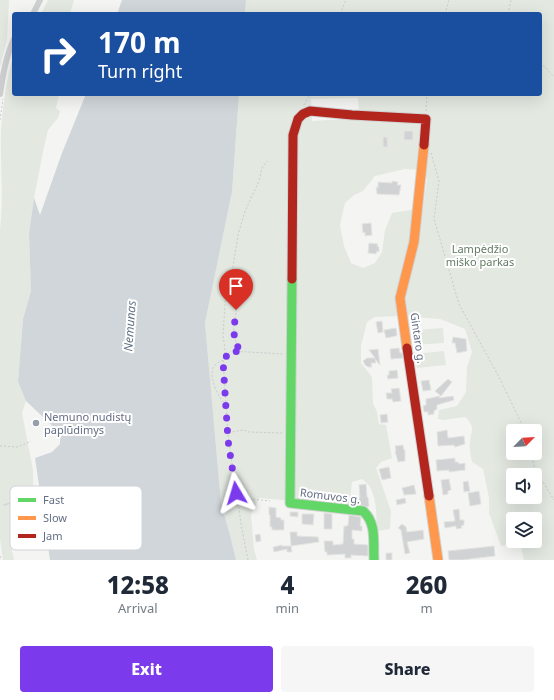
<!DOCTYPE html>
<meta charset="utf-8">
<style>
body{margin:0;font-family:"Noto Sans",sans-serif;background:#f6f6f7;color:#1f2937;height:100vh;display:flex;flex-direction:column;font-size:15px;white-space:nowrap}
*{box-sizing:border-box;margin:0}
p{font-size:13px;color:#747a83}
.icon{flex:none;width:22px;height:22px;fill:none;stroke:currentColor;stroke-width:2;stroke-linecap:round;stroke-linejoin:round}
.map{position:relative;height:560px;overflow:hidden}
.details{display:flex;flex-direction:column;background:#fff;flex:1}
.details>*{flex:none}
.top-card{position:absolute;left:12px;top:12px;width:530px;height:84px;border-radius:4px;box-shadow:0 4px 16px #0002;background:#1a4fa0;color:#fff;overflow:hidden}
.needle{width:26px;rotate:66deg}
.tools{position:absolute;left:506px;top:424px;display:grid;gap:8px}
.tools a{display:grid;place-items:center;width:36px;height:36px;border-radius:4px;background:#fff;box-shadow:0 4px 16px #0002;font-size:20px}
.pin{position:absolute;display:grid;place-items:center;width:34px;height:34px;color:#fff;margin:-41px -17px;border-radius:50% 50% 50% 0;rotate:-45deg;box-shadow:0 0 4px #0007}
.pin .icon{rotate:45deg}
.me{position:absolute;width:44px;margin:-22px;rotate:353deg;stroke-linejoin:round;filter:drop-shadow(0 0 3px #0008)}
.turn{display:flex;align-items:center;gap:14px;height:84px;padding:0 20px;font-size:18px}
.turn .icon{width:52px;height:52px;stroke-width:2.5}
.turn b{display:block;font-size:28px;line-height:34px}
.eta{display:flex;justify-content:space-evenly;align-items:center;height:68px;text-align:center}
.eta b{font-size:24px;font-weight:800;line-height:28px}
.action{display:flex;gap:8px;margin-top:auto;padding:8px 20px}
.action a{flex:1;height:46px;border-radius:4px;background:#7c3aed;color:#fff;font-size:16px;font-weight:800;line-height:46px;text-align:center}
.action a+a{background:#f6f6f7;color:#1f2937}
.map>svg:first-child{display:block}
.green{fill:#e3e8e1;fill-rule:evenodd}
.water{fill:#d0d6da}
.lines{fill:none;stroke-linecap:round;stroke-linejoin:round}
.stream{stroke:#d0d6da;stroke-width:1.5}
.building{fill:#d1d2d3;stroke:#e4e4e3}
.fast-casing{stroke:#d1d2d3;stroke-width:11}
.slow-casing{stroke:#d1d2d3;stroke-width:11}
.jam-casing{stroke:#d1d2d3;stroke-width:11}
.path{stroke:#cacbcd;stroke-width:1;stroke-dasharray:2 2;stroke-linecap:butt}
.street{stroke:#cecfd0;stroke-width:6}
.fast{stroke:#63d668;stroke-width:9}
.slow{stroke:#ff974d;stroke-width:9}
.jam{stroke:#b3261e;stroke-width:9}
.route{stroke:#7c3aed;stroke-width:7;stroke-dasharray:0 12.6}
.poi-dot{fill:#969dab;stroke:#fff;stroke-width:1.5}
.labels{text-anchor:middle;stroke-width:4;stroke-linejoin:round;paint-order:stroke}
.park-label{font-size:11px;fill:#637b64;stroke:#fff}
.street-label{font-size:11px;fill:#636e84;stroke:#fff}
.poi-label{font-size:11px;fill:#636e84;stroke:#fff;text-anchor:start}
.water-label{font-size:12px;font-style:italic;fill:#647588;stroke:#fff}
.key{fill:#fff;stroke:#d0d4da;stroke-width:1}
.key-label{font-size:11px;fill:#636e84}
</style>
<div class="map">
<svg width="554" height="560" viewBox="0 0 554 560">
<rect width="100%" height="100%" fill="#f4f5f3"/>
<path class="green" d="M0 0H9L7 40 0 67Z
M48 0H74L70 14H41Z
M246 0H554V560H524L520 543 501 546 489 513V498L483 469 472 462C471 456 469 448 470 442 471 430 476 427 465 417L443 420 438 419 439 410 457 406 466 392 467 367 472 352 465 329 440 319 399 316 375 317 367 322 361 346V363L372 377 373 403 377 412 379 424 386 425 392 458 381 462 376 468 391 511 390 529 377 531C376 514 378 489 362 479L352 482 349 508 293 501 259 498 251 515 254 549 257 560H236L230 535 221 503 205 323 232 192 239 94H540V14H245ZM358 98 359 118 312 121 311 99ZM405 169 421 170 427 179 423 208 392 213 385 230 382 252 375 263 363 268 351 263 344 246 340 225 345 203 354 195 363 191 375 176ZM513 431H535V453H513ZM513 475H535V497H513ZM513 519H535V541H513Z
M14 55V94H59L56 108 60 111 58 118 48 130 43 152 34 198 29 233 31 291 23 319 18 382 26 401 22 413 33 470 34 514 21 525 19 534 12 550 14 560H3L0 539V229C4 196 0 164 1 131 3 107 6 77 14 55Z
M443 328 444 343 414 345 413 330Z
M444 351 446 365 417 368 415 354Z"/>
<path class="water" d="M122 0H246L245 14H117Z
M86 94H239L232 192 205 323 221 503 230 535 236 560H50L35 458 52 452 60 444V433L26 401 18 382 23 319 31 291 29 233 34 198 40 215 62 153Z"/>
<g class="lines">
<path class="stream" d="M4 505 41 494"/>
</g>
<path class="building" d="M404 131H413V140H404Z
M383 137H387L388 147H383Z
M392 181 398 182 397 185H401L399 195 377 194 376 187 378 188V182L392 183Z
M371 223 372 235 365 236V232L363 233 362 224Z
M369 243 378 244 377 246 379 247V252L377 251 376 254 368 253Z
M382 321 383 332 378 333 376 322Z
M396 328 397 335 396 336 386 338 384 330Z
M453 337 466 339 467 351 457 353 455 343H452Z
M399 348 400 353H402L403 358 391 359 390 349Z
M378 349 380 365 375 359 376 363H371L372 367H368L365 365 363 361 367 358H375L369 350Z
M397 370 398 378 388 379 387 375H389V371Z
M448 379 452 382 441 396 435 391Z
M429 380 431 390 423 391 421 381Z
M399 388 401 401 393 402 392 399H387L386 393H392L391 389Z
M440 396 439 398 453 396 454 400 437 405V409L434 411V414L428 415V412H424L423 406 426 405V399Z
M387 414 388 422 381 423 380 415Z
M447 430 448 438 464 436 465 444 455 447 454 445 438 446 437 432Z
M403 445 404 450H405V461L398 462 395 451H396L395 446Z
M455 458V462H458L459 464 465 463V470L449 472V470L437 471 436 460Z
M389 467 391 478 382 480 379 469Z
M449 479 451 490 448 491V494L443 495 441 480Z
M468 481 470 491 464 492 463 482Z
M366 484 367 497H368L369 506 367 507 360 505 359 498H360L359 485Z
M414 485 416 494 404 495 402 488Z
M479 491 481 504 470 506 468 493Z
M405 498 406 503 397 505 396 500Z
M269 507 276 508V517L281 518V520H284V530H272V527H270V515H269Z
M459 509 460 520H464V525L461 526 462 528 456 529V526L445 528 444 522 455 521 453 510Z
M290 512H298V517L290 516Z
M324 513 332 514V529H324Z
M302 514H314L313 525 302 524Z
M349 515 361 517 360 526H362V531L352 530V539H354V544L368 545V556L351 555V558H345V554L327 555V552H325L324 541H333V545L343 544 344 526H347L348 525Z
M402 524 406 527 407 532 423 530 424 539 407 542 410 553 405 554 401 530 398 528Z
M290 532H297V536L318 537 319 542 291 546 292 552H287V549L274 552 273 547 282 545V546H291Z
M260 534 261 541 256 542 255 535Z
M494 546 495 556 462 560H449L448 551Z
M386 553H392V560H386Z"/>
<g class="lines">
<g class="fast-casing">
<path id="fast" d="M292 279 290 503 363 511C377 523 373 543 374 560"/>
</g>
<g class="slow-casing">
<path id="slow" d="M407 348 400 298 414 242 424 145
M429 496 438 560"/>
</g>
<g class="jam-casing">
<path id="jam" d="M292 279 293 135 298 119 303 114 310 111 352 115 426 119 424 145
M407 348 429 496"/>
</g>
<path class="path" d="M340 14 346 0
M445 14 449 0
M508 14 511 0
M540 63 546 68 554 77
M304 105 310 94
M426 111 427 94
M0 120 3 99
M431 153 439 181 434 219 459 304 499 377 525 431
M226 300 228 301 234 299 237 301C237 320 228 333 241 351
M225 358V350L223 335 226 289 231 279 238 235 245 211 259 181 262 168 267 161
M223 360C219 362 215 364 213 368 209 378 218 397 225 404
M228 434 223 359 231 351 283 354
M0 446 18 447 31 441
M531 453 535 469 554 500
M238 500 236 493 228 434 232 432 243 430 249 432 282 433
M0 556 1 560
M248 560 241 524 238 500 251 499 270 501"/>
<path class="street" d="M33 14 40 0
M0 94C3 74 6 56 14 39"/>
<use href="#fast" class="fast"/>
<use href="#slow" class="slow"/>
<use href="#jam" class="jam"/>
</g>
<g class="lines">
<path class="route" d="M236 493 228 440 223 361 230 351 242 352C230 340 235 325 236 310"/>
</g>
<circle class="poi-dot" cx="36" cy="423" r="4"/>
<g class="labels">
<g class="park-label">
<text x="480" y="253">Lampėdžio<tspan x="480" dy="13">miško parkas</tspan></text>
</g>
<g class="street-label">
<text transform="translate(418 338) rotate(82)" y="4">Gintaro g.</text>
<text transform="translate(330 496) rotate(7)" y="4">Romuvos g.</text>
</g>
<g class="poi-label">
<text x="44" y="421">Nemuno nudistų<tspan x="44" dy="13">paplūdimys</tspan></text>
</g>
<g class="water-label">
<text transform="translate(130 326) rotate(-86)" y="4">Nemunas</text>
</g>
</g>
<rect x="10" y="486" width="132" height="64" rx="6" class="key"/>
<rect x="18" y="498" width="18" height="4" fill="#63d668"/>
<rect x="18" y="516" width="18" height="4" fill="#ff974d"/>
<rect x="18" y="534" width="18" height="4" fill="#b3261e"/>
<g class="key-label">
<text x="43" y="504">Fast</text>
<text x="43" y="522">Slow</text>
<text x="43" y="540">Jam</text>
</g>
</svg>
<div class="tools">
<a><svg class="needle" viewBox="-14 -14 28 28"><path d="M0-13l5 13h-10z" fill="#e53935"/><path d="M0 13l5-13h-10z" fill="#747a83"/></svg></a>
<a><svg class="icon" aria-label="sound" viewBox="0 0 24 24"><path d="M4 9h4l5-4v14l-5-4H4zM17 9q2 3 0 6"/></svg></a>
<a><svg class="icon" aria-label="layers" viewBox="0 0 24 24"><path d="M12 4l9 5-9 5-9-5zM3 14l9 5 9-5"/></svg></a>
</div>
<div class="pin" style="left:236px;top:310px;background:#d93025"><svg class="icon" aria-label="arrive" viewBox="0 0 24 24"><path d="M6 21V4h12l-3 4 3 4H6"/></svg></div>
<svg class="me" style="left:236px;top:493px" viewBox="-20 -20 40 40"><path d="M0-17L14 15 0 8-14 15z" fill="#7c3aed" stroke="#fff" stroke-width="4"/></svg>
<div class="top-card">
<div class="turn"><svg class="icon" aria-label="right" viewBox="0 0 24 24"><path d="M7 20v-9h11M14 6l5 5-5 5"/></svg><div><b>170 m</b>Turn right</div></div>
</div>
</div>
<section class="details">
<div class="eta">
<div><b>12:58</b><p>Arrival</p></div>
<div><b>4</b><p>min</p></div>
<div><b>260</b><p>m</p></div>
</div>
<div class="action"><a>Exit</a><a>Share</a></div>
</section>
